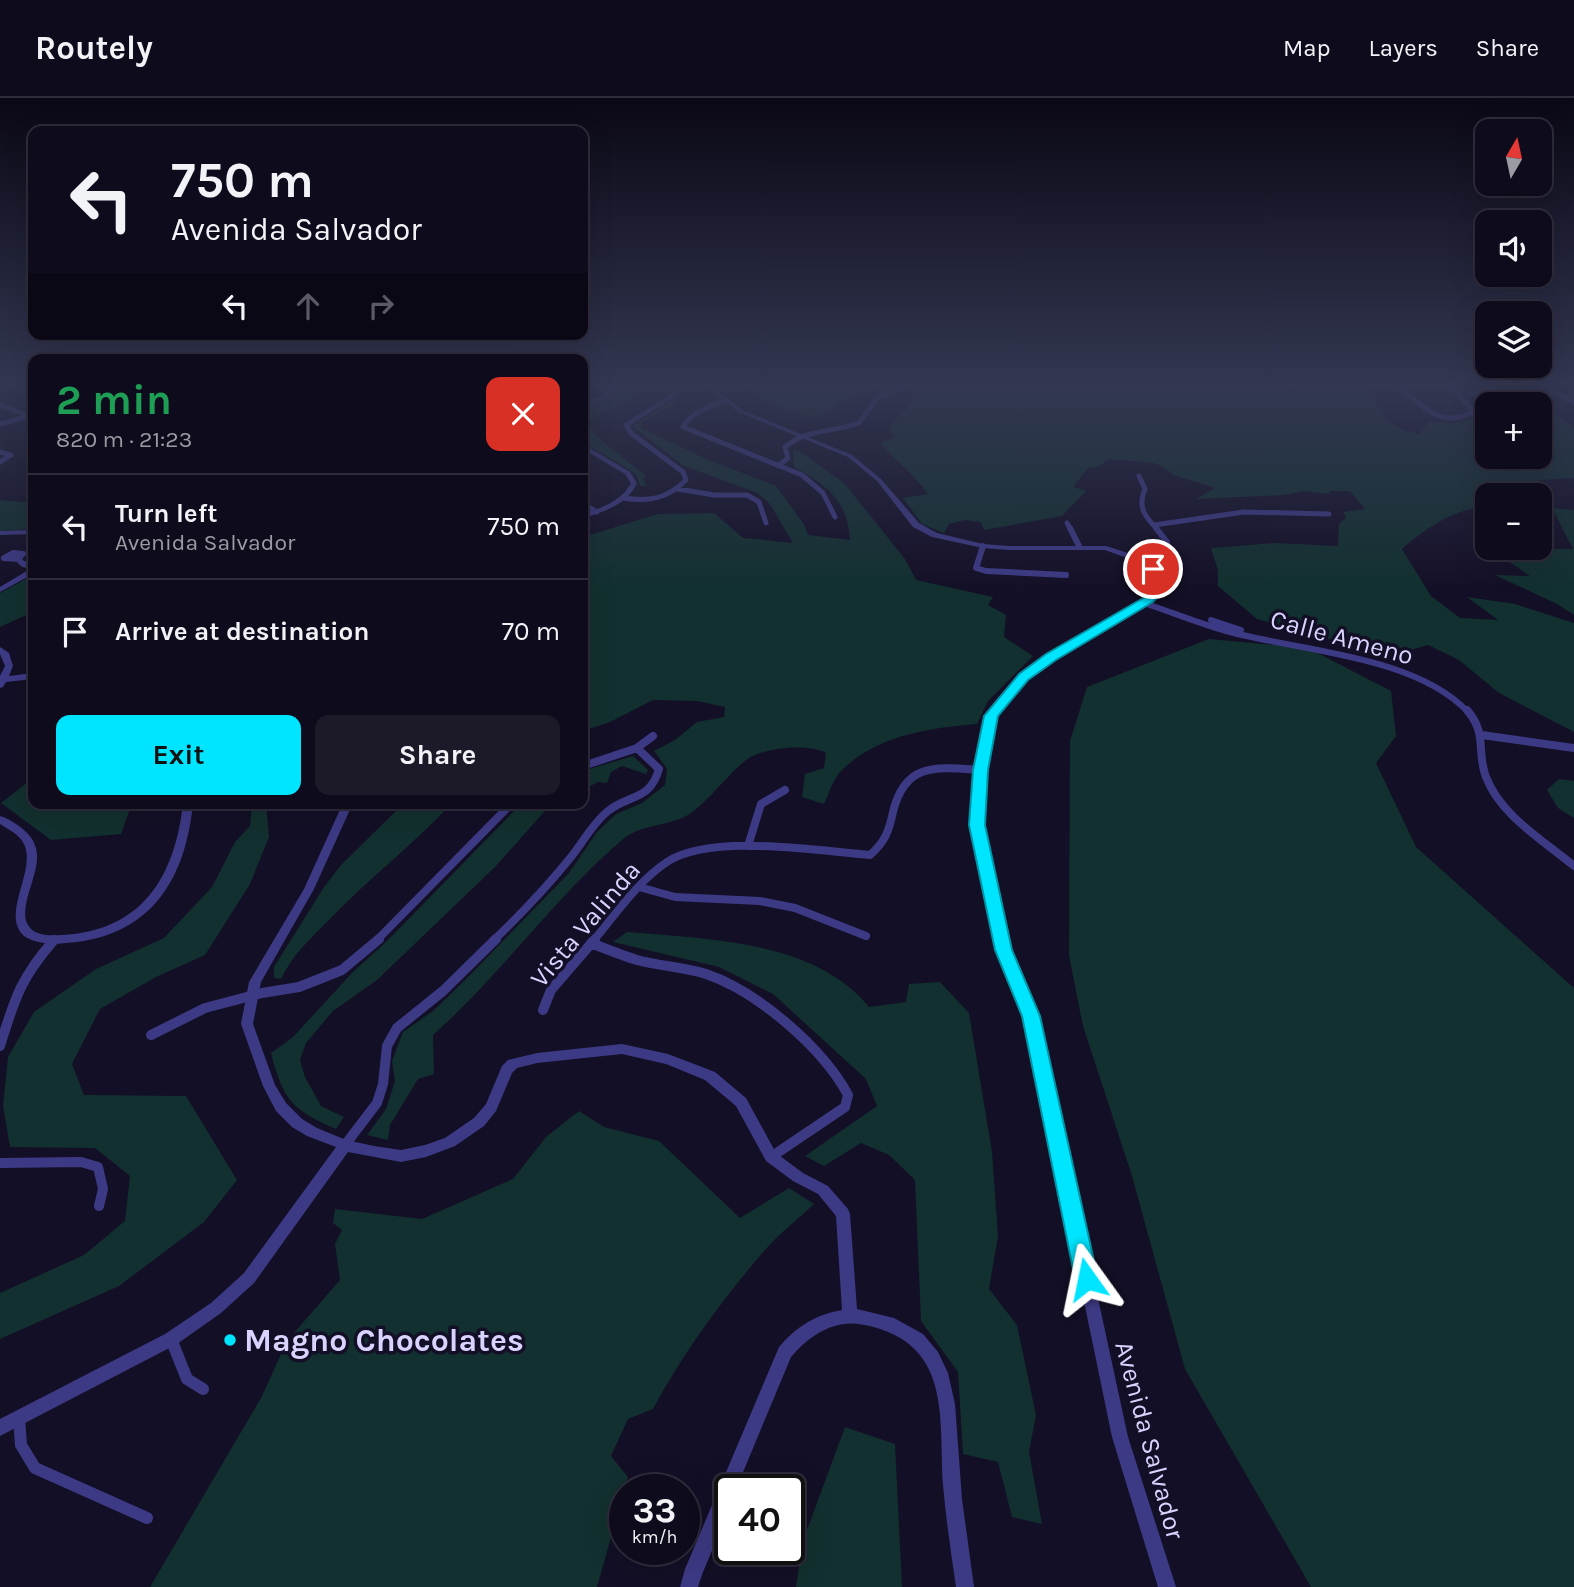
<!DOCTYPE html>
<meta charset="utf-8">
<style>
body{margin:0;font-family:Karla,sans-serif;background:#1c1929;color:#f1f3f6;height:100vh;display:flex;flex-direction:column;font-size:26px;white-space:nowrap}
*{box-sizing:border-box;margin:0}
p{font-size:23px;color:#9b9ba3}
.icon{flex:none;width:38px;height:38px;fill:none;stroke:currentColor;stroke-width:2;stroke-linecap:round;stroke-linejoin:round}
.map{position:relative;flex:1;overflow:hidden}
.panel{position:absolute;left:28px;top:256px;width:560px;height:455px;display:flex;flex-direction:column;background:#0e0b1c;border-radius:14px;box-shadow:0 7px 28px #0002,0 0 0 2px #2e2b3b}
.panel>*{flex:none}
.guide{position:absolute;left:28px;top:28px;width:560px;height:214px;border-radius:14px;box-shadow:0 7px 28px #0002,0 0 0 2px #2e2b3b;background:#0e0b1c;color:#f1f3f6;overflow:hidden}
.needle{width:46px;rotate:9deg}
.controls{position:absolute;left:1475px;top:21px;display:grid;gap:14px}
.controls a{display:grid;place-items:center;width:77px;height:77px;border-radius:14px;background:#0e0b1c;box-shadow:0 7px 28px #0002,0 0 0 2px #2e2b3b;font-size:35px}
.speed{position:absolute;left:609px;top:1376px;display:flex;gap:14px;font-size:35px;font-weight:700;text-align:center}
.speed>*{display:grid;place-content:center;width:91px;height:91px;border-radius:50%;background:#0e0b1c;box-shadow:0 7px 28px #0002,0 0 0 2px #2e2b3b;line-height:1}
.speed small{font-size:18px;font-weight:400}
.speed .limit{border:4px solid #111;border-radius:10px;background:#fff;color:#111}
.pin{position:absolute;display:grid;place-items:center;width:60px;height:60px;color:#fff;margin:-30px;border:4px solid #fff;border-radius:50%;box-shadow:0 2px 7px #0007}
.me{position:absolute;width:77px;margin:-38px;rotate:348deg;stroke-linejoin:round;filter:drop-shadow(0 0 5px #0008)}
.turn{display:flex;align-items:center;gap:24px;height:147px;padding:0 28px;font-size:32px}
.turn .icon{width:91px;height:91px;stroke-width:2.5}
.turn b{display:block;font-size:49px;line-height:60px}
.lanes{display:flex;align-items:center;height:66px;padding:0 28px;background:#0003;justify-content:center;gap:35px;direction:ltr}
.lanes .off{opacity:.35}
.round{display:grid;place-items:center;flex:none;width:74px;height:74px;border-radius:14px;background:#1c1929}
.headline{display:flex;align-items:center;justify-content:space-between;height:119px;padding:0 28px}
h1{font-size:42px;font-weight:700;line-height:52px;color:#1e9e55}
.action{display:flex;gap:14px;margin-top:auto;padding:14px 28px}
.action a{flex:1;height:80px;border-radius:14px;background:#00e5ff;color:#111;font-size:28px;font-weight:700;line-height:80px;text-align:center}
.action a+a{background:#1c1929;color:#f1f3f6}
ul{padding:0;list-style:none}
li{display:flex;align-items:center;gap:21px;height:105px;padding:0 28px;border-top:2px solid #2e2b3b}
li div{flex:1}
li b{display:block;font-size:26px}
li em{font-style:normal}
header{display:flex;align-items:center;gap:42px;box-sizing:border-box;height:98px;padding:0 35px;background:#0e0b1c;border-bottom:2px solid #2e2b3b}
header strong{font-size:33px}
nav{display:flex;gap:38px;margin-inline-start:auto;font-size:24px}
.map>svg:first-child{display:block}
.green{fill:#12302f}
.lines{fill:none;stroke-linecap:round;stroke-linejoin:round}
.stream{stroke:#0a1f44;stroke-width:2}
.minor-far4{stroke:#3d3a85;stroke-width:5}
.minor-far3{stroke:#3d3a85;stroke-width:6}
.minor-far2{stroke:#3d3a85;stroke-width:8}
.minor-far1{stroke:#3d3a85;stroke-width:10}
.minor{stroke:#3d3a85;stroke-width:12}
.tertiary{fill:#3d3a85;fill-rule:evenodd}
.route{fill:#00e5ff;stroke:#0095a6;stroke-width:2}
.poi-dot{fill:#00e5ff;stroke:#130f26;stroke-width:2.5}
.labels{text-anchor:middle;stroke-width:7;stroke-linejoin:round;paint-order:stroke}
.street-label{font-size:26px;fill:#d9d4ff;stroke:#130f26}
.near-poi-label{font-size:32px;font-weight:bold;fill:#d9d4ff;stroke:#130f26;text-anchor:start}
</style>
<header>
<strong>Routely</strong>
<nav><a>Map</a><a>Layers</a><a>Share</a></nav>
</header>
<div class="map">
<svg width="1574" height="1489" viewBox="0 0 1574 1489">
<rect width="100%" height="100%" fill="#130f26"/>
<path class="green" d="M624 286H643L632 301 588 323C589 339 632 364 646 378L644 380 646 388H640L636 376 583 344V309L616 296Z
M741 286H862L868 296 850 297 829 314 808 320 774 307Z
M882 286H1355C1378 298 1375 306 1388 323 1394 330 1410 333 1419 337L1428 324 1454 325 1478 319 1480 314 1470 301 1487 315V324L1481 334 1487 335 1488 359H1540V338L1542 337 1540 306H1519L1498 286C1525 287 1553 315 1574 330V380L1539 382 1516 397H1488L1487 409C1455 410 1426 430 1402 451L1431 498 1460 520 1498 522 1467 499 1515 506 1574 525V634L1499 595 1459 562 1428 547 1390 558 1329 541 1257 521 1218 488V472L1211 450 1275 445 1338 448 1339 426 1346 420 1344 414 1365 411 1350 393H1329L1330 396 1304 393 1284 397 1196 401 1215 390 1174 377 1162 368 1153 365 1109 361 1098 369 1088 370 1073 389 1086 393 1062 418 984 432 981 424 965 422 949 426 944 435 922 426 903 400 928 396C914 376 895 363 880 345L894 340 889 330 902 313 907 312 916 296 907 287 889 289Z
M673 302H678L674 307 642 324 641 330 704 360 776 388 804 426 808 437 850 442C848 403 826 386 794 369L793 351 799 353 844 385 905 461 916 482 993 499 988 507 1006 517 1004 539 1033 558 988 603 977 626C929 630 877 637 841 673 833 681 829 696 824 706L802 699 805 676 824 670 826 655C808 645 766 650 749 660 731 672 711 701 691 715 671 729 641 725 622 742 553 801 501 877 433 937L434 976 418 981 390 1027 388 1042 367 1037 386 1011 395 983 392 963 403 934 433 913 465 882 569 775 597 734 616 716 642 705 665 687 667 671 654 653 675 642 697 624 724 619 725 609 697 603 653 602 610 624 583 633V439L658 416 714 415 743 440 793 445 770 406 758 395 684 368 632 328Z
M0 402 33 405V431L0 433Z
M1552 410 1574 412V517L1557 506 1495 477 1530 478 1489 450 1573 451Z
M33 477V514L0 529V495Z
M1209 541 1308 550 1391 593 1396 638 1376 665 1416 749 1574 890V1489H1311L1185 1271 1132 1078 1083 928 1069 858 1070 643 1087 589Z
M633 658 648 672 646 676 622 668 611 674 607 685 598 684 583 692V673Z
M33 680V705H132L121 736 51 742 1 705Z
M1559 681 1574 683V720L1558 710 1547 692Z
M252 705H266L269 739 250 786 205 857 156 879 100 911 72 966 84 997 186 998 237 1082 204 1124 119 1188 0 1241V1195L84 1157 125 1123 130 1078 95 1050 10 1049 3 1008 8 959 34 914 96 871 164 840 212 789 235 744 250 728Z
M404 705H452C413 747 368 781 329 822 310 841 293 856 281 881L274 880V869L324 789 342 766Z
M522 705H552L495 769 377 882 333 913 306 945 300 962 305 979 321 1008 344 1019 336 1031C292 1012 283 1002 271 955L293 939 353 874 388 842Z
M627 834C706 841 815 842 869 909L906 904 909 886 940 884 969 915 992 1054 998 1138 989 1191 1017 1227 1036 1317 1029 1354 1042 1426 1012 1419 998 1364 963 1356 958 1274 921 1223 915 1082 889 1057 861 1045 824 1068 805 1058 877 1008 866 981 773 896 719 869 613 844Z
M579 1013 604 1029 659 1043 740 1120 789 1090 814 1106C798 1121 779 1136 764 1153 722 1202 683 1255 653 1311L628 1321 611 1358 628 1379 597 1489H150L261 1300 287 1243 340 1182 335 1146 342 1132 333 1125 335 1111 422 1121 513 1081 546 1039Z
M845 1329 895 1346 902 1489H796L803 1443Z"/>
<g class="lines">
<path class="stream" d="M1081 286 1093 295
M1280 286 1323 300"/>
<path class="minor-far4" d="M1393 286C1421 303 1436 332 1471 315V311L1450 286
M1489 286 1512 306
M1542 286 1574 305
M1458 294 1497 295
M726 303C712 307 690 315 683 329L802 377 823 395 835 419
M0 307 29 318 0 326
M0 354 11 357 0 364
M778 368 788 360 785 349C806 331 834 334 859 325L878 299 902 289
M1139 378 1145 391C1137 409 1145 419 1158 432
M678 391 714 397H747L759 404 766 425
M623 400C649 404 667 401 686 382L683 374 632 336 626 327 672 298 675 286
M583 406 597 414
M1067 425 1071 432
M1154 427 1244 414 1329 416"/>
<path class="minor-far3" d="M1070 430 1079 448
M983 448 976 470 986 473 1066 477
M13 455 23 456 18 461 4 460Z
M18 461 23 466 33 468
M1144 463 1163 454 1167 444 1156 430
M1144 505C1171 514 1198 525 1226 533 1298 553 1415 557 1468 614
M1211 522 1241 532"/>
<path class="minor-far2" d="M1467 612C1488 636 1476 654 1486 679 1501 718 1543 742 1574 768
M1482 637 1574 650
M583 668 637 650 653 638
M748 748 761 706 785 692
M639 789 675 799 760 803 795 810 866 838
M377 842 512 705
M494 842C521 816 547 789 571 759 583 744 593 725 608 713 629 696 650 703 659 671L637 650
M594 842C616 816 638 783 667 764 711 735 818 753 870 757 885 744 889 733 893 714 905 664 937 669 980 672"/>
<path class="minor-far1" d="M591 845C606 851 621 857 637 862 659 868 684 869 706 876 757 893 823 950 848 997L845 1009 771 1059
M543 912 551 892 595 841
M151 937 205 910 262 895 299 889 342 872 379 841
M0 948C15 900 20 881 54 842
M345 1047 377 1005 383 986 387 948 397 930 443 893 496 841
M0 1065 81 1064 98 1069 103 1091 99 1108"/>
<path class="minor" d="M171 1241 187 1281 203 1291
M19 1320 21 1347 35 1370 147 1420"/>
<path class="tertiary" d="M614 286H620L606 300 583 308V304L602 298Z
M703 286H709L742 312 852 357 881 381 919 425 937 435 983 446 1009 448H1106L1147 461 1163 479V491L1152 504 1054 561 1027 581 996 618 985 672 982 727 1010 852 1037 918 1128 1339 1176 1489H1158L1112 1339 1025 918 998 852 972 727 975 672 986 618 1021 577 1048 557 1146 500 1155 491V479L1141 465 1105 452H1009L983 450 932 439 913 429 877 383 848 359 738 314Z
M583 346 630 374 637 385C628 406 604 414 583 420V416C601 410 622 403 631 385L625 376 583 351Z
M33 432V436L0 437V433Z
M30 471H33V476L0 494V489Z
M0 549 9 555 13 568 9 578 33 575V581L6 584 3 589 0 590V578L5 568 0 556Z
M183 705H193C186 778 154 834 77 844 60 846 39 848 24 838 0 816 37 773 24 746 20 737 8 731 0 726V718C7 720 13 724 19 728 51 751 32 776 26 806 25 813 24 821 28 827 34 838 50 838 62 837 142 833 175 779 183 705Z
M343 705H353L314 791 261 884 253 926 275 987 286 1005 302 1021 317 1030 346 1042 374 1048 401 1052 425 1047 445 1040 474 1020 486 1006 502 968 508 962 537 955 622 946 668 956 715 974 746 1000 776 1055 803 1075 828 1088 848 1111 850 1116 857 1211 894 1220 923 1236 938 1254 948 1275 955 1306 962 1401 974 1489H956C951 1455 946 1421 943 1387 939 1318 952 1245 865 1227 835 1220 810 1237 791 1259L736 1391H730C730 1422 707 1458 698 1489H680L685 1471 779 1249C796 1229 816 1216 842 1212L836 1118 818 1096 793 1083 766 1063 736 1008 705 982 666 966 622 956 537 965 517 970 512 975 496 1013 484 1028 455 1048 426 1059 401 1064 348 1054 254 1185 221 1215 177 1246 0 1338V1321L165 1236 211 1205 244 1175 336 1049 307 1038 292 1029 276 1013 263 988 241 926 249 884 304 791Z"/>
</g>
<linearGradient id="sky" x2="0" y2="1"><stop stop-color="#0a0815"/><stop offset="0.58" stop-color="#333752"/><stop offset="1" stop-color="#333752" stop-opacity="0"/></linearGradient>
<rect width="1574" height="494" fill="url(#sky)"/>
<path class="route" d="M1148 468H1157L1165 479V491L1153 504 1056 562 1028 582 998 618 988 672 985 727 1012 852 1040 918 1098 1181 1095 1188 1087 1192 1079 1188 1075 1181 1022 918 995 852 969 727 973 672 984 618 1019 576 1046 556 1145 499 1153 491V479L1147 471Z"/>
<circle class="poi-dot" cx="230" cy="1242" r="7"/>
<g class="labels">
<g class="street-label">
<text transform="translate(1342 539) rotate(15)" y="9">Calle Ameno</text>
<text transform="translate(585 826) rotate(-50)" y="9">Vista Valinda</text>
<text transform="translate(1150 1342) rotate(75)" y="9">Avenida Salvador</text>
</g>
<g class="near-poi-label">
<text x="244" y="1253">Magno Chocolates</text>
</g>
</g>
</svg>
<div class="controls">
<a><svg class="needle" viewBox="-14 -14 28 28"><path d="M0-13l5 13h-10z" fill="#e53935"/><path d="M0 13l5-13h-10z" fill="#9b9ba3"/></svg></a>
<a><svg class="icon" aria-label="sound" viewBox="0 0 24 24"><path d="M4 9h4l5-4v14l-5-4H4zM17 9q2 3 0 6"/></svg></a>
<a><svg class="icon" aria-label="layers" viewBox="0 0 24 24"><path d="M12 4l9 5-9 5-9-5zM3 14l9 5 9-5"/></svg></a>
<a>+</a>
<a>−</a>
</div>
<div class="speed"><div>33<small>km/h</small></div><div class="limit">40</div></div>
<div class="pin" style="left:1153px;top:471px;background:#d93025"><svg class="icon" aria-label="arrive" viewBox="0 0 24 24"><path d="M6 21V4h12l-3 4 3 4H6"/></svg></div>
<svg class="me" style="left:1087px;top:1181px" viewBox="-20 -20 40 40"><path d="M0-17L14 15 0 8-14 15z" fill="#00e5ff" stroke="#fff" stroke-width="4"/></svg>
<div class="guide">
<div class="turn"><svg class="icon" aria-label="left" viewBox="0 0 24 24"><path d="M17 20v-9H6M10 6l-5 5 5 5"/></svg><div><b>750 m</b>Avenida Salvador</div></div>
<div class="lanes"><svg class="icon" aria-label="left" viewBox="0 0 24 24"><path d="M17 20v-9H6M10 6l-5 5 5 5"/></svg><svg class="icon off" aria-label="ahead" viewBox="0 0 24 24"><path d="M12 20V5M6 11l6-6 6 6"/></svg><svg class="icon off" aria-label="right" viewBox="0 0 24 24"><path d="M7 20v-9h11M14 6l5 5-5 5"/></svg></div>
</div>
<section class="panel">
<div class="headline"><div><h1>2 min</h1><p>820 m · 21:23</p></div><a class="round" style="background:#d93025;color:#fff"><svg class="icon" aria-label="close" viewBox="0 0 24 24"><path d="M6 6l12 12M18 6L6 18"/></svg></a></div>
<ul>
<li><svg class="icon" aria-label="left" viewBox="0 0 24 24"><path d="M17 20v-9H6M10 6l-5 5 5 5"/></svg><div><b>Turn left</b><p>Avenida Salvador</p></div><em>750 m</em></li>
<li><svg class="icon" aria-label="arrive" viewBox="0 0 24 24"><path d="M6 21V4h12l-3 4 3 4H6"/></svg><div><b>Arrive at destination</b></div><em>70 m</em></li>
</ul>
<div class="action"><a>Exit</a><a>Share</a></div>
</section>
</div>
